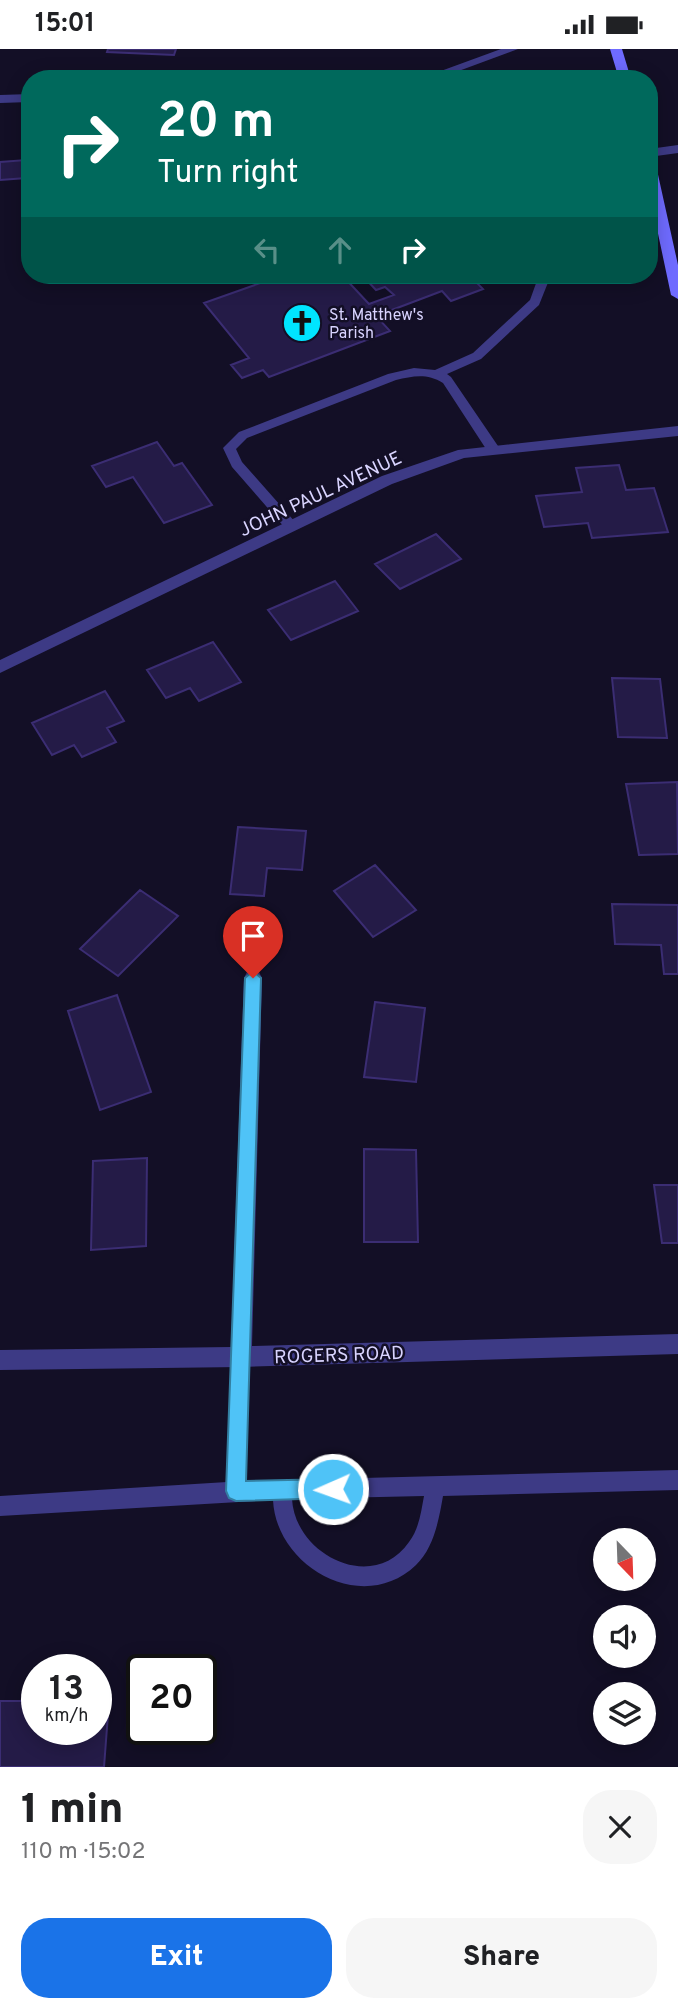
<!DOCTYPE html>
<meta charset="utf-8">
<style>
body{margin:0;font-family:Overpass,sans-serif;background:#f6f6f6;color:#202124;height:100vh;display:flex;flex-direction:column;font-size:26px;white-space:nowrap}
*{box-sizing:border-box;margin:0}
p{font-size:23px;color:#757577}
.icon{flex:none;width:38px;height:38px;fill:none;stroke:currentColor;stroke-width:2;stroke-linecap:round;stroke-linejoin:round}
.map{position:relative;height:1718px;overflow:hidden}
.side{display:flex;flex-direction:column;background:#fff;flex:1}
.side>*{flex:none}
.guide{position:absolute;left:21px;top:21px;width:637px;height:214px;border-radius:28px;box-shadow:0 4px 18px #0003;background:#00695c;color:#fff;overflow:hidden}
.needle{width:46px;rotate:157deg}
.tools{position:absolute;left:593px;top:1479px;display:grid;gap:14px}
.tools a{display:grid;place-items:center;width:63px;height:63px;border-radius:50%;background:#fff;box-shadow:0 4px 18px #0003;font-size:35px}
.speed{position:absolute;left:21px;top:1605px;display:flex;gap:14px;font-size:35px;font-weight:700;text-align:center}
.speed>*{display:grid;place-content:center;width:91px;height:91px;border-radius:50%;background:#fff;box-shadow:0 4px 18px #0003;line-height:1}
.speed small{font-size:18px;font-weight:400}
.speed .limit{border:4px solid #111;border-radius:10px;background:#fff;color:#111}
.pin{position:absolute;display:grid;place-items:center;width:60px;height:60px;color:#fff;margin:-72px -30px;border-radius:50% 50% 50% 0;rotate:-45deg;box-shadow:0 0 7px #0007}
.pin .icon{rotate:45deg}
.me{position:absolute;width:77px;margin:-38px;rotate:268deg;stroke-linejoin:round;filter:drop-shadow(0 0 5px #0008)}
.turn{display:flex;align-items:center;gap:24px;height:147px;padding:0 21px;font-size:32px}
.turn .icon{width:91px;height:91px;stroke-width:2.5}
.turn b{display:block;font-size:49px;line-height:60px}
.lanes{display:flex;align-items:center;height:66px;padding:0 21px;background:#0003;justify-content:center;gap:35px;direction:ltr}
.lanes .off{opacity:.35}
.round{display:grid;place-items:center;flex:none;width:74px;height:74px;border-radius:28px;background:#f6f6f6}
.head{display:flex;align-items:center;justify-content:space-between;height:119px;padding:0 21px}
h1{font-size:42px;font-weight:800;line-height:52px}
.button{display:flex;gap:14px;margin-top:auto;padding:14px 21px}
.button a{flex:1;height:80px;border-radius:28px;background:#1a73e8;color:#fff;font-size:28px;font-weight:800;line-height:80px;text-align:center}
.button a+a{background:#f6f6f6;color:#202124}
.status{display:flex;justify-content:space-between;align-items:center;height:49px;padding:0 35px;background:#fff;direction:ltr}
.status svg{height:19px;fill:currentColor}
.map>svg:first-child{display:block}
.building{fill:#241b47;stroke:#3b2d73;stroke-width:2}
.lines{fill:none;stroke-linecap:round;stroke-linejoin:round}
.lane{fill:#3d3a85;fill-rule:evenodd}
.street{fill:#3d3a85;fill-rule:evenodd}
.secondary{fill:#6f6bff;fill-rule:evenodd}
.route{fill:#4fc3f7;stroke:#337fa1;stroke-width:2}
.labels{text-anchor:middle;stroke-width:5;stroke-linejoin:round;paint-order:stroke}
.far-poi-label{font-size:16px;fill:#d9d4ff;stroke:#130f26;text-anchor:start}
.street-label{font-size:19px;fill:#d9d4ff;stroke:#130f26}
</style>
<div class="status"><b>15:01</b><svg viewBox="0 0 49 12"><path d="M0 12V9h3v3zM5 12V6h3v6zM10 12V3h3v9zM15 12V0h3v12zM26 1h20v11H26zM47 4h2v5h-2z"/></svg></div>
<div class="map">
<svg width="678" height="1718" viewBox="0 0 678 1718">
<rect width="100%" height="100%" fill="#130f26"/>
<path class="building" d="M108 0H176L174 6 107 3Z
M26 111V129L0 131V113Z
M283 226H342L369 255 394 246 385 238 376 241 362 226H485L473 230 483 240 451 252 442 242 376 267 390 282 269 328 263 321 242 329 231 316 249 309 204 254Z
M157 393 174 417 182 414 212 456 164 474 133 428 106 438 92 417Z
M619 416 626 441 654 439 668 483 592 489 588 474 544 478 536 447 582 443 576 419Z
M436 485 461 510 400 540 375 515Z
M335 532 358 562 291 591 268 561Z
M213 593 241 633 199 652 190 639 166 649 147 621Z
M612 629 660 630 667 689 618 688Z
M105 642 124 672 107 679 116 693 82 708 74 696 52 706 32 674Z
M677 733 678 805 639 806 626 735Z
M238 778 306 782 302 821 267 819 264 847 230 845Z
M375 816 416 861 373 888 334 842Z
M140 841 178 867 118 927 80 900Z
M612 855 678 856V925H664L661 896 615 895Z
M117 946 151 1043 100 1061 68 962Z
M375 953 425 959 416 1033 364 1028Z
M364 1100 416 1101 418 1193H364Z
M147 1109 146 1197 91 1201 93 1112Z
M654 1136H678V1194H662Z
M0 1652H37V1680H96V1652H109L104 1718H0Z"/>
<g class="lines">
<path class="lane" d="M539 226H551L539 256 481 310 447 325 451 328 498 397V403H488L443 334C427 324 413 327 396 331L247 389 236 400 242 413 296 474V480H286L232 418 223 399 239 383 388 325 414 319 435 321 473 304 530 251Z
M241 1299 248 1301 250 1308 246 1432 678 1421V1441L443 1447C439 1470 434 1499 416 1516 363 1567 276 1518 273 1451L0 1467V1447L227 1433 232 1308 234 1301ZM424 1447C421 1463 419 1480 409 1493 373 1545 295 1506 292 1450Z"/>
<path class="street" d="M501 0H518L437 30H419Z
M30 45V53L0 54V46Z
M678 96V104L649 108V100Z
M678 377V387L464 409 392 435 0 624V611L382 427 458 401Z
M253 921 259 923 262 929 252 1297 678 1285V1305L241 1318 0 1321V1301L231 1298 244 929 247 923Z"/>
<path class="secondary" d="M610 0H622L631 30H619Z
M649 108 655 112 678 216V250L671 246 649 142Z"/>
</g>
<path class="route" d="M253 922 261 929 246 1432 333 1430 340 1433 343 1440 340 1447 333 1449 236 1452 229 1449 226 1442 245 929Z"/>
<defs>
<g id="church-disc" transform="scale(2.0125)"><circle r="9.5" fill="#00e5ff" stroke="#130f26"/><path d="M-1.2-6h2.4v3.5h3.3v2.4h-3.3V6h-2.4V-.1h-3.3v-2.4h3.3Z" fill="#111"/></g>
</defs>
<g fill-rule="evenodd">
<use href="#church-disc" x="302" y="274"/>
</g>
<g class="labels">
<g class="far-poi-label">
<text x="329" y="271">St. Matthew's<tspan x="329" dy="18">Parish</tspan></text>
</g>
<g class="street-label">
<text transform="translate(320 444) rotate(-25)" y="7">JOHN PAUL AVENUE</text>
<text transform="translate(339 1305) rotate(-2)" y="7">ROGERS ROAD</text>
</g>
</g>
</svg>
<div class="tools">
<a><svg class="needle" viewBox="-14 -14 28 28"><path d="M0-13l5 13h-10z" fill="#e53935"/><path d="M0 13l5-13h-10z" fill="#757577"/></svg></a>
<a><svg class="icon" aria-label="sound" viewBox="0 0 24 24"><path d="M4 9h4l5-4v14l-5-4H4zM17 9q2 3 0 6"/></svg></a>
<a><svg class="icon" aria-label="layers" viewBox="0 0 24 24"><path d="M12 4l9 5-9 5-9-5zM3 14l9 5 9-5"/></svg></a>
</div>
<div class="speed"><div>13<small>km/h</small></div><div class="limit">20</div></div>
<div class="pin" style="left:253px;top:929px;background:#d93025"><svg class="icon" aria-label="arrive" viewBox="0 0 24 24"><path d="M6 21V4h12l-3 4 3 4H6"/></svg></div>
<svg class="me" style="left:333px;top:1440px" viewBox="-20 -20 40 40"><circle r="17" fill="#4fc3f7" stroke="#fff" stroke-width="3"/><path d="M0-11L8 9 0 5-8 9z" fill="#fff"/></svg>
<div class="guide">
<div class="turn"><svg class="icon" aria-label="right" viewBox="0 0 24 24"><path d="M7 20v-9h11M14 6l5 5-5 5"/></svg><div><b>20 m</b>Turn right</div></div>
<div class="lanes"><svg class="icon off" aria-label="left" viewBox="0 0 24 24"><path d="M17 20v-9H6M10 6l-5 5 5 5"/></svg><svg class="icon off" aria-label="ahead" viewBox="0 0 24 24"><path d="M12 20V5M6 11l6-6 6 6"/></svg><svg class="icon" aria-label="right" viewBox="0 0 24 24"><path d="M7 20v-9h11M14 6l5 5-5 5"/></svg></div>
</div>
</div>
<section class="side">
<div class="head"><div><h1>1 min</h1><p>110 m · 15:02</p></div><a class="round"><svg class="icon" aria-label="close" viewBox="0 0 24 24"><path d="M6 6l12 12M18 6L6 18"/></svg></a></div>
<div class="button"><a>Exit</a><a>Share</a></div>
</section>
